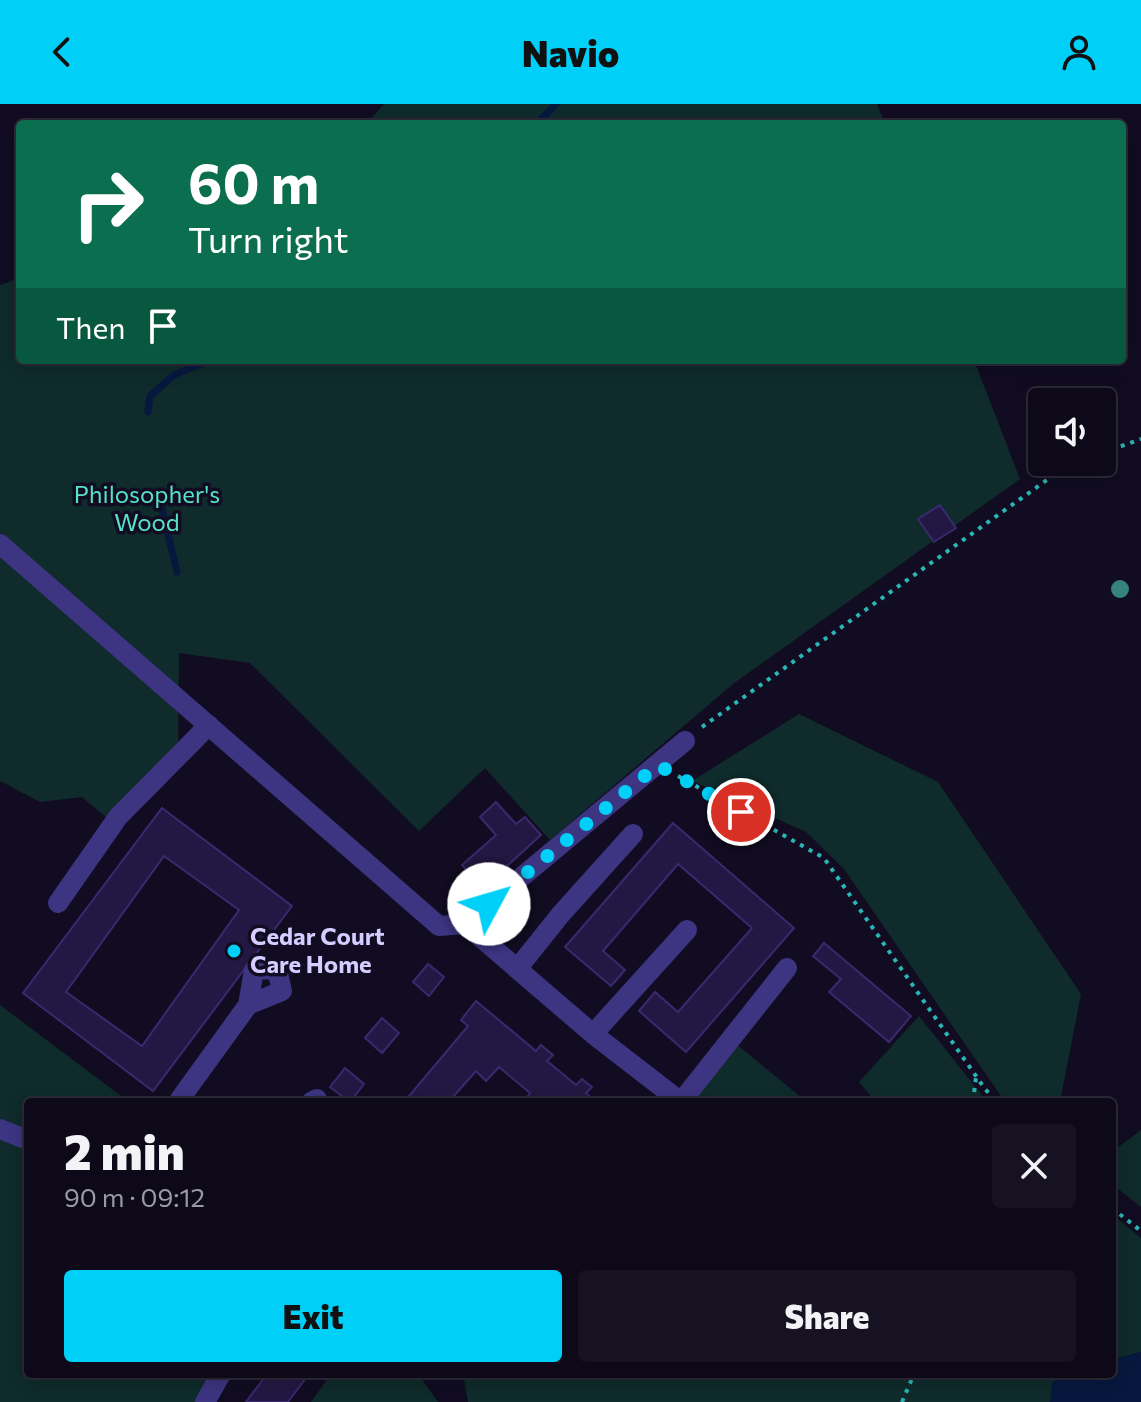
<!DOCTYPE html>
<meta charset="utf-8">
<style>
body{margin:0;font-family:Commissioner,sans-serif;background:#161222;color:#f1f3f6;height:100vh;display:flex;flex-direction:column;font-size:30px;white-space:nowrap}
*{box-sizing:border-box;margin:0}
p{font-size:26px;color:#9a9aa2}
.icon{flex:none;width:44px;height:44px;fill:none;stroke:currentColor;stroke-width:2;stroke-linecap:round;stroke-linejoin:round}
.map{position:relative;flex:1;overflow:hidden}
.sheet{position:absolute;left:24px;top:994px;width:1092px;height:280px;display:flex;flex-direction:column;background:#0d0919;border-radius:8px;box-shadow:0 4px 20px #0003,0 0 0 2px #2d2a38}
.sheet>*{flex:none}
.guide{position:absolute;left:16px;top:16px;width:1110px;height:244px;border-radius:8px;box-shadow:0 4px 20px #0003,0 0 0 2px #2d2a38;background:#0b6e4f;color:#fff;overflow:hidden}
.tools{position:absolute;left:1028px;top:284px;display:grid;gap:16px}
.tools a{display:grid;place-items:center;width:88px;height:88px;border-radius:8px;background:#0d0919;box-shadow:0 4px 20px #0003,0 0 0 2px #2d2a38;font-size:40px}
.pin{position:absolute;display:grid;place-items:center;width:68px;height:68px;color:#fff;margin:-34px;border:4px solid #fff;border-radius:50%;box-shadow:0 2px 8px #0007}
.me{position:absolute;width:88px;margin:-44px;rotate:51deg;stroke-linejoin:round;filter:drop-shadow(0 0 6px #0008)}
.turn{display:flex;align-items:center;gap:28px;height:168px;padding:0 40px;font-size:36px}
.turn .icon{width:104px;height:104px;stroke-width:2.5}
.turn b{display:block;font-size:56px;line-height:68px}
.then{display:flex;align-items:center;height:76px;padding:0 40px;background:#0003;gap:16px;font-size:30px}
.round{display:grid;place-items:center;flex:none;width:84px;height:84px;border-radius:8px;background:#161222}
.headline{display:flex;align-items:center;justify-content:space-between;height:136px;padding:0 40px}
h1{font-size:48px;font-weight:800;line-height:60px}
.primary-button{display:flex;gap:16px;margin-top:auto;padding:16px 40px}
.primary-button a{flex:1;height:92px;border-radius:8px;background:#00d0f8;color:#111;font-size:32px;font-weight:800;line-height:92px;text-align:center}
.primary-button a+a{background:#161222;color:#f1f3f6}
header{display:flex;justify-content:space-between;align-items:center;height:104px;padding:0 40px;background:#00d0f8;color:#111;font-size:36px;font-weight:800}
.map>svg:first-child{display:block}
.green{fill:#0f2b2b}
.water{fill:#07183f}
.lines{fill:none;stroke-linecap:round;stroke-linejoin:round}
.stream{stroke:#07183f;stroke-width:7}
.building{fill:#231843;stroke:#3b2970;stroke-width:2;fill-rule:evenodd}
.path{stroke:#29b6b6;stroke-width:4;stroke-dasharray:4 6;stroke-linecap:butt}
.minor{stroke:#3d3582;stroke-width:20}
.tree{fill:#36827d}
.route{stroke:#00d0f8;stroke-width:14;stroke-dasharray:0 25.2}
.poi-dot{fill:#00d0f8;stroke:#110c21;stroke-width:3}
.labels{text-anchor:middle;stroke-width:7;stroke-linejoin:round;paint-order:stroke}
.park-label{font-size:24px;fill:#55e3c8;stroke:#110c21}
.poi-label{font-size:24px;font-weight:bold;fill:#d5cdff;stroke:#110c21;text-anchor:start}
</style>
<header><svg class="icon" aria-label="back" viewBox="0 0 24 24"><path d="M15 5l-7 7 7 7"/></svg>Navio<svg class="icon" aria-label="person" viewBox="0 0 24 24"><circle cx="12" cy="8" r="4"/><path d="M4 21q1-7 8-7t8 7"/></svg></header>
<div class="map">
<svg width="1141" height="1298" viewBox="0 0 1141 1298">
<rect width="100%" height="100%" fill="#110c21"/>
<path class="green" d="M384 0H877L885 20H366Z
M20 174V256H974L1020 375 733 580 550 736 485 664 419 727 250 559 179 549 178 651 114 720 82 693 40 698 0 677V181Z
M799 610 938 678 1081 890 1060 998H1005L844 765 806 728 692 677Z
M0 901 129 998H28V1270H224L202 1298H0Z
M919 912 981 990 982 998H876L859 978Z
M736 940 807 998H689Z
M1141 1026V1103L1112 1080V1048Z
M1112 1110 1141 1134V1248L1112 1256Z
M331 1270H418L438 1298H311Z
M463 1270H1074L1053 1278 1050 1298H468Z"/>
<path class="water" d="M1141 1248V1298H1050L1053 1278 1074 1270H1112V1256Z"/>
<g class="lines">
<path class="stream" d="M537 20 556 0
M148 308 150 292 174 271 210 256
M160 397 177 468"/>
</g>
<path class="building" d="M940 401 956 424 934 438 918 415Z
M496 698 516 720 525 713 541 731 483 784 462 761 496 731 480 713Z
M162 704 292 802 153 987 23 889ZM164 752 239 806 142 942 66 888Z
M673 719 794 824 686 948 639 907 655 888 678 908 752 824 678 760 603 847 625 866 611 882 565 843Z
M824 839 911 912 889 938 829 888 841 875 813 852Z
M428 860 444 873 429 892 413 878Z
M476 897 536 947 541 941 553 951 547 957 576 981 582 975 592 983 586 989 594 996 597 993 603 998H523L530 989 499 963 486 977 476 967 452 994 456 998H404L468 922 461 916Z
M382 914 399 929 382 949 365 934Z
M345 964 364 980 350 998 330 983Z
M267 1270H309L288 1298H246Z"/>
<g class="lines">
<path class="path" d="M1102 349 1141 335
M702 623 1065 363 1079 358
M678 672 824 754 985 985 997 998
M973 998 976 973
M1112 1104 1141 1127
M902 1298 914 1270"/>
<path class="minor" d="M0 440 439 822 465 820 685 637
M58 799 118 713 209 621
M465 820 593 930 687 826
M517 865 561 810 633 730
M593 930 681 998 787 864
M183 998 180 995 248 901 254 866 277 865 282 887 248 901
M311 998 317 995
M0 1025 28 1036
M205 1298 221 1270"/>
</g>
<circle class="tree" cx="1120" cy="485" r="9"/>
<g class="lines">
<path class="route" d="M489 800 658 661 741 708"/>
</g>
<circle class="poi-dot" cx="234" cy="847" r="8"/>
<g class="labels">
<g class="park-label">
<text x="147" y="399">Philosopher's<tspan x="147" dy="28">Wood</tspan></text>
</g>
<g class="poi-label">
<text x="250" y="841">Cedar Court<tspan x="250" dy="28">Care Home</tspan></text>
</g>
</g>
</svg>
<div class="tools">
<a><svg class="icon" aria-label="sound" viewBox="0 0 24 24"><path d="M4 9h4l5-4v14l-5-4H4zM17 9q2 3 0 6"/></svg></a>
</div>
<div class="pin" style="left:741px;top:708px;background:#d93025"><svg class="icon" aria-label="arrive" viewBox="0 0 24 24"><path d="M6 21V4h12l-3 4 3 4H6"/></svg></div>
<svg class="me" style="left:489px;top:800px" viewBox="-20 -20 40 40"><circle r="19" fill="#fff"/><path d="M0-13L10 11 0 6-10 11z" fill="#00d0f8"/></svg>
<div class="guide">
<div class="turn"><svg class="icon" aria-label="right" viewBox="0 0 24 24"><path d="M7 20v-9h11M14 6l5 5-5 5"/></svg><div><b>60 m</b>Turn right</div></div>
<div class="then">Then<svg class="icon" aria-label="arrive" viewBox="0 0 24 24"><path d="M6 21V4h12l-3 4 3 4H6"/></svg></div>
</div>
<section class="sheet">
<div class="headline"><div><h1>2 min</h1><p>90 m · 09:12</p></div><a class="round"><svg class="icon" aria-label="close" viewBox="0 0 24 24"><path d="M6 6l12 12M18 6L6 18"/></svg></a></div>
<div class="primary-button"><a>Exit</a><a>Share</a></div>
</section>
</div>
